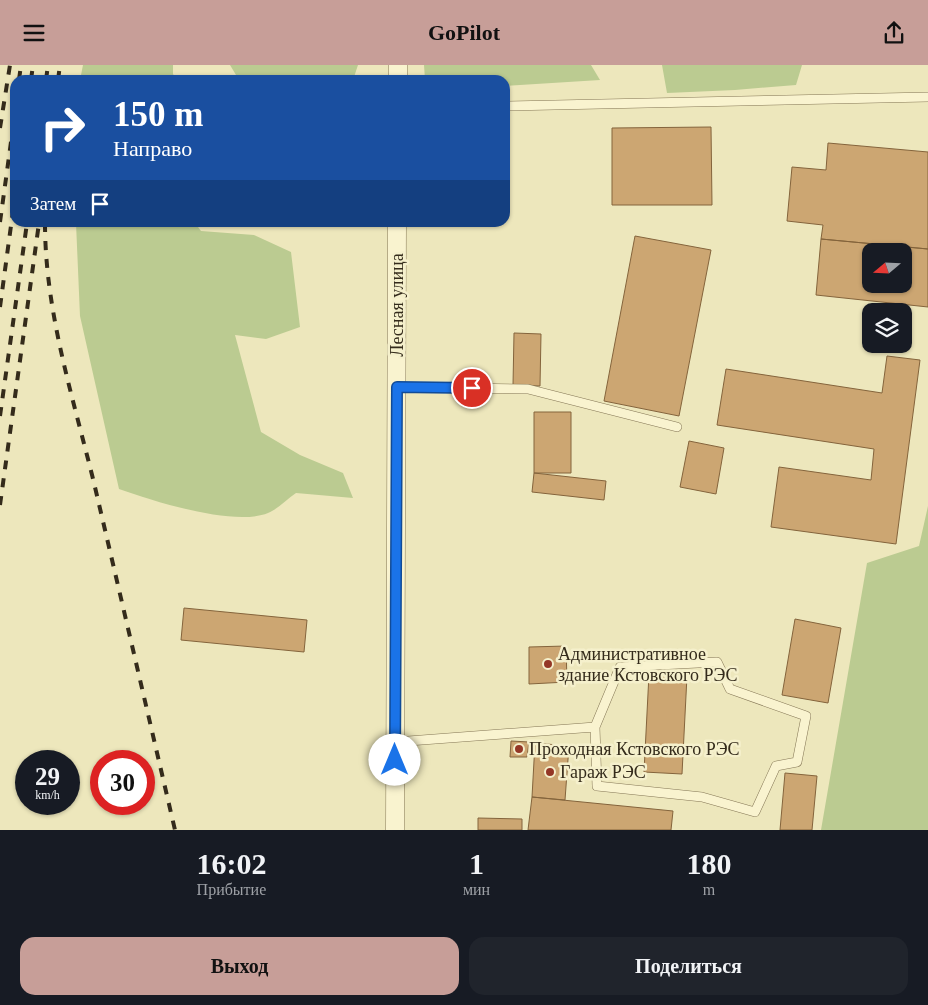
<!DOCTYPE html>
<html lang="ru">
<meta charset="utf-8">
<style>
body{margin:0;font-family:"Times New Roman",serif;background:#20242c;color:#f1f3f6;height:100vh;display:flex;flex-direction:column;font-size:19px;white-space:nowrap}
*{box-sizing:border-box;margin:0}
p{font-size:16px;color:#9ea1a6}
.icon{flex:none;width:28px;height:28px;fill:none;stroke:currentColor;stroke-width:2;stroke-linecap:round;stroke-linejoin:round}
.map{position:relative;height:765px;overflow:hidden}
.drawer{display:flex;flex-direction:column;background:#171b24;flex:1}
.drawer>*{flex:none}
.top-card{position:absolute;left:10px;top:10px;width:500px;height:152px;border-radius:15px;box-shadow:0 1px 4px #0004;background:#1a4fa0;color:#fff;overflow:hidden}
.needle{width:32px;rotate:251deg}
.tools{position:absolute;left:862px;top:178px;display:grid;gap:10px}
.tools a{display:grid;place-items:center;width:50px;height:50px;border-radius:10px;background:#171b24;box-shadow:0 1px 4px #0004;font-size:25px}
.speed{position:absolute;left:15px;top:685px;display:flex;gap:10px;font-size:25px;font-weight:700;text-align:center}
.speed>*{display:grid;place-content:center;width:65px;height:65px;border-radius:50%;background:#171b24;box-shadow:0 1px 4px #0004;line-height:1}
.speed small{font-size:12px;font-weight:400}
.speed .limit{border:8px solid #d22;background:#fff;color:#111}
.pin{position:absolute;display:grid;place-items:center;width:42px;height:42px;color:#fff;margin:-21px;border:2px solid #fff;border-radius:50%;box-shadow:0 1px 5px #0007}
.me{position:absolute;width:55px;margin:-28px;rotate:0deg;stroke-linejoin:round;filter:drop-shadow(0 0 4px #0008)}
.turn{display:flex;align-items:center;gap:18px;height:105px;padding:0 20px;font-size:22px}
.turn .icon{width:65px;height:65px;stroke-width:2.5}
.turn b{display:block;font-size:35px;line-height:42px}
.then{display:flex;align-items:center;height:48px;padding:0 20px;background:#0003;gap:10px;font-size:19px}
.eta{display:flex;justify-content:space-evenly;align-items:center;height:85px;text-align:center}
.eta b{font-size:30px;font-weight:600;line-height:35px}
.action{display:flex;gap:10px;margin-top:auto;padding:10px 20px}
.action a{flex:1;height:58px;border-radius:15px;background:#c79e98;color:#111;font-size:20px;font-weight:600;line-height:58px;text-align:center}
.action a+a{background:#20242c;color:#f1f3f6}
header{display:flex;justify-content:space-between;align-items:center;height:65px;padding:0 20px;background:#c79e98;color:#111;font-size:22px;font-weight:600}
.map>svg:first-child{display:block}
.green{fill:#bbcb91}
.building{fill:#cca672;stroke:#84643c;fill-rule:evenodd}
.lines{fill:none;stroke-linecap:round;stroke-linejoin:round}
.lane-casing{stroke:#857756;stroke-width:10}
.street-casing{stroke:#857756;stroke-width:19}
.lane{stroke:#f9f3cf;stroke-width:9}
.street{stroke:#f9f3cf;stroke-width:18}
.rail{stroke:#342b1b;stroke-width:4;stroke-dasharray:9 9;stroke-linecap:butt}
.route-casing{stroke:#114b97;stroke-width:12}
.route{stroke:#1a73e8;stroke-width:9}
.poi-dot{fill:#943726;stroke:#f5f0cc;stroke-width:2}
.labels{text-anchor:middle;stroke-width:5;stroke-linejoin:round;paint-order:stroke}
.street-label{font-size:18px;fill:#342b1b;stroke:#f5f0cc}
.poi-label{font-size:18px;fill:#342b1b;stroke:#f5f0cc;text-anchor:start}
</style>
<header><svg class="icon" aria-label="menu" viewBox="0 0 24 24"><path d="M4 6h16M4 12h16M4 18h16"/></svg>GoPilot<svg class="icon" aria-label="share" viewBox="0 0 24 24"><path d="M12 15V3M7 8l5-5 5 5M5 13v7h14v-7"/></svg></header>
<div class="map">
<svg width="928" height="765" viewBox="0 0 928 765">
<rect width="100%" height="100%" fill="#ede7bc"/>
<path class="green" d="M83 0H173V9L177 15H80Z
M230 0H358L353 15H239Z
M424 0H591L600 15 505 21V15H425Z
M662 0H802L796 20 735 25 667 28Z
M76 158H195L201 166 254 170 291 187 300 262 266 274 235 270 261 367 300 390 343 408 353 433 296 428C287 434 278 444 268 448 234 462 153 436 119 424L80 251Z
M928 441V765H821L867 498 919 481Z"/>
<path class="building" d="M711 62 712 140H612V63Z
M828 78 928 87V184L821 174 823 160 787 156 792 102 826 105Z
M635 171 711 185 679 351 604 336Z
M821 174 928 184V242L816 230ZM871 186H904V219H871Z
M514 268 541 269 540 321 513 320Z
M887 291 920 295 896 479 771 462 779 402 871 415 874 384 717 360 726 304 882 328Z
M534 347H571V408H534Z
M689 376 724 383 716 429 680 422Z
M534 408 606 416 604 435 532 427Z
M184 543 307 555 304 587 181 575Z
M795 554 841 563 828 638 782 630Z
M566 581 567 617 529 619V582Z
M649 609 687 611 682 709 644 707Z
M511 676 529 677 527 692H510Z
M535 678 569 681 565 735 532 732Z
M785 708 817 711 812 765H780Z
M532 732 673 746 671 765H528Z
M478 753 522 754V765H478Z"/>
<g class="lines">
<g class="lane-casing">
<path id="lane" d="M505 41 928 32
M397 322 528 324 677 362
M395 677 595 662 620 602 717 597 730 624 806 651 797 697 776 701 755 747 702 732 597 721 595 662"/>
</g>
<g class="street-casing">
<path id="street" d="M398 15V0
M395 765 397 158"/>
</g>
<use href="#lane" class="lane"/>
<use href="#street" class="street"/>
<path class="rail" d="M19 15 21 0
M31 15 33 0
M46 15 48 0
M58 15 60 0
M0 63 10 0
M0 157 15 48
M45 158C45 247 73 332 94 418 121 533 148 649 175 765
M0 242 15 131
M0 351 27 158
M0 440 39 158"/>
</g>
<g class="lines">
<g class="route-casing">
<path id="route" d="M395 695 397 322 472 323"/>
</g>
<use href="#route" class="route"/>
</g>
<g class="poi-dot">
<circle cx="548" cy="599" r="5"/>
<circle cx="519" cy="684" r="5"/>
<circle cx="550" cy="707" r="5"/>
</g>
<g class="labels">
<g class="street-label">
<text transform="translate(397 240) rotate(-90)" y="6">Лесная улица</text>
</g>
<g class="poi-label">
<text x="558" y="595">Административное<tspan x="558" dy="21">здание Кстовского РЭС</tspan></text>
<text x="529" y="690">Проходная Кстовского РЭС</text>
<text x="560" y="713">Гараж РЭС</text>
</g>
</g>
</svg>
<div class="tools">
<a><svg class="needle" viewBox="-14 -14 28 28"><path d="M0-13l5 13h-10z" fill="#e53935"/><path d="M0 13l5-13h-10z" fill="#9ea1a6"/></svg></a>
<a><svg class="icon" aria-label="layers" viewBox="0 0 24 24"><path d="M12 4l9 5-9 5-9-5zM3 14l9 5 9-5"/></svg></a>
</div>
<div class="speed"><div>29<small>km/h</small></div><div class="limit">30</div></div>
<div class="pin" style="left:472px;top:323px;background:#d93025"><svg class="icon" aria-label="arrive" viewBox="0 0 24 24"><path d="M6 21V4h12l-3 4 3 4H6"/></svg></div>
<svg class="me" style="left:395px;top:695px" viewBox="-20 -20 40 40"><circle r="19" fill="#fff"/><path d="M0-13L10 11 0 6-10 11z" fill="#1a73e8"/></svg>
<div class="top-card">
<div class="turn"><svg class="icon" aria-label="right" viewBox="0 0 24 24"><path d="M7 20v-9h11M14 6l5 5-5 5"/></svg><div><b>150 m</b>Направо</div></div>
<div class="then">Затем<svg class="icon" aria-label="arrive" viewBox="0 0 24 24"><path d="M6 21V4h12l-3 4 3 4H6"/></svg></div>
</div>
</div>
<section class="drawer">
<div class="eta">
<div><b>16:02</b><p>Прибытие</p></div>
<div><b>1</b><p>мин</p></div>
<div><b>180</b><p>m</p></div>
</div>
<div class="action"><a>Выход</a><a>Поделиться</a></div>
</section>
